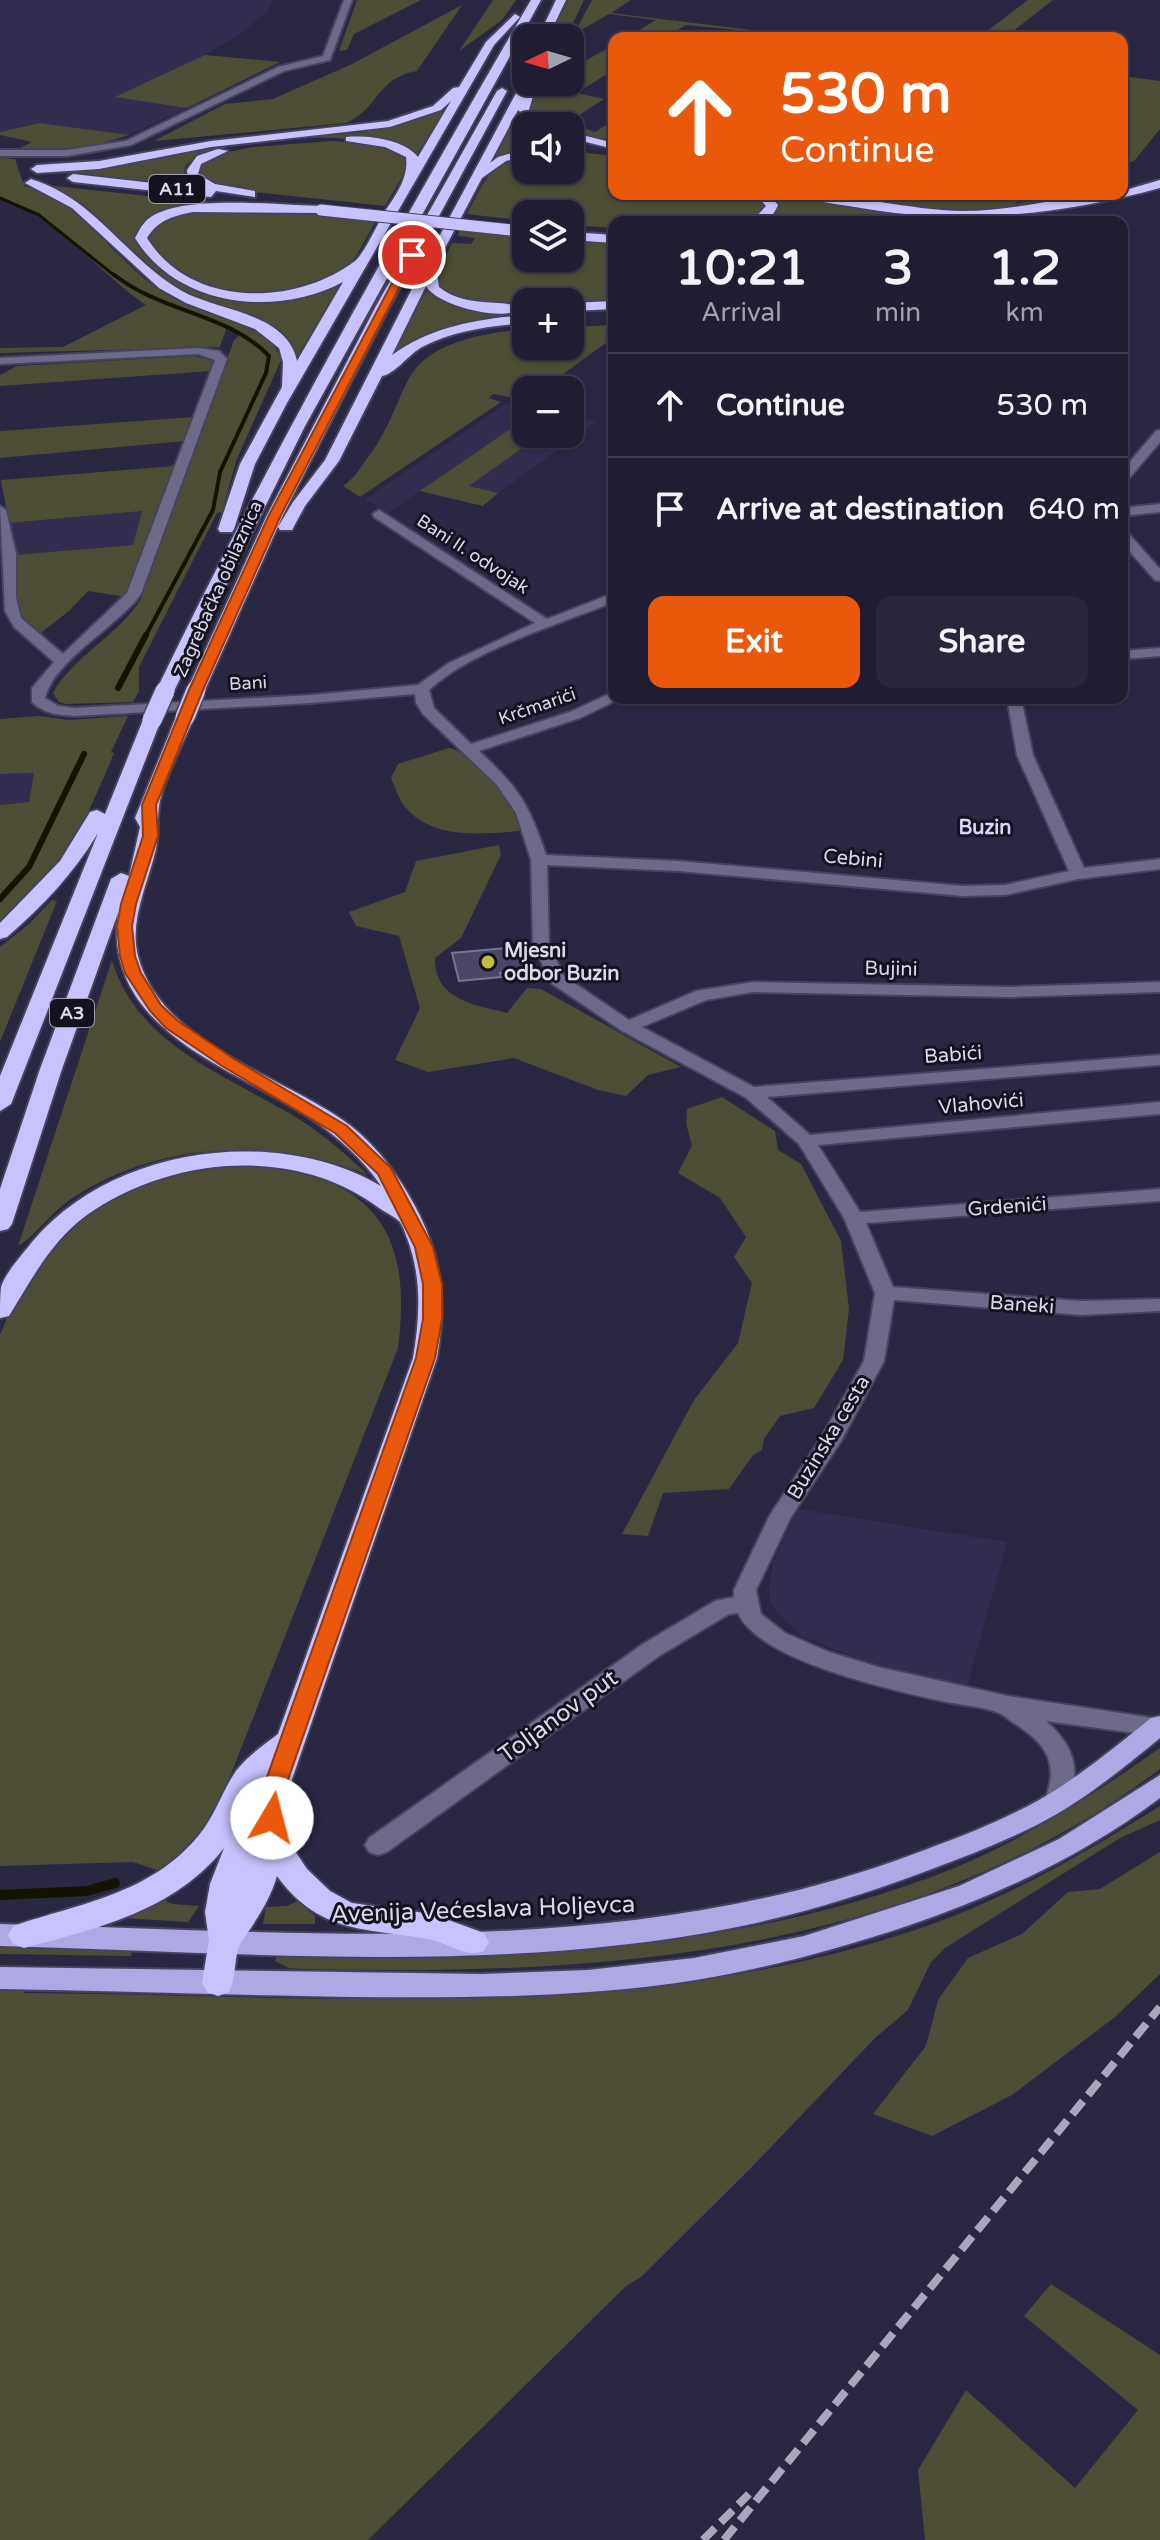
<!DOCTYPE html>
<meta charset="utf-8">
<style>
body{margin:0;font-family:"Varela Round",sans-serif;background:#28263a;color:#f1f3f6;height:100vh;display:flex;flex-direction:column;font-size:30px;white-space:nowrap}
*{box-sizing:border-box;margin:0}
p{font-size:26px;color:#a2a2ac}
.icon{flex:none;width:44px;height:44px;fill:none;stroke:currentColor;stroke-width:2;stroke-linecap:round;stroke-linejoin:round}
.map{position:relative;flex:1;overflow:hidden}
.panel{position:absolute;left:608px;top:216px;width:520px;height:488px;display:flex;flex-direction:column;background:#201d32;border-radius:16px;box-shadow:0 2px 6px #0004,0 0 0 2px #3d3b4d}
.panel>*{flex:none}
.top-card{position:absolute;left:608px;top:32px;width:520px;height:168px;border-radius:16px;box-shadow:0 2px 6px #0004,0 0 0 2px #3d3b4d;background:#ea580c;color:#fff;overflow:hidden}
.needle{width:52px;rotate:265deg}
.fabs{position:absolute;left:512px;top:24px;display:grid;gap:16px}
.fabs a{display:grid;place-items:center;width:72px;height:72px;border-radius:16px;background:#201d32;box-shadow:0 2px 6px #0004,0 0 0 2px #3d3b4d;font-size:40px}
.pin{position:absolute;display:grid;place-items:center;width:68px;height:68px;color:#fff;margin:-34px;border:4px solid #fff;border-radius:50%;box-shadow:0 2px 8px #0007}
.me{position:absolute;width:88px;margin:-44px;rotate:8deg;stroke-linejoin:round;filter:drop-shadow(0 0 6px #0008)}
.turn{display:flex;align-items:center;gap:28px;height:168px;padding:0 40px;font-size:36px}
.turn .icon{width:104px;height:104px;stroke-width:2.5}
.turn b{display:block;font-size:56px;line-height:68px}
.eta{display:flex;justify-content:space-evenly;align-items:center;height:136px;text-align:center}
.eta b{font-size:48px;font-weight:700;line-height:56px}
.action{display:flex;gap:16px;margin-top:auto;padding:16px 40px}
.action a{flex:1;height:92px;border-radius:16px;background:#ea580c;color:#fff;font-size:32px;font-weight:700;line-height:92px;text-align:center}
.action a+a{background:#28263a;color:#f1f3f6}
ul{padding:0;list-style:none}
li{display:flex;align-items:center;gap:24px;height:104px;padding:0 40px;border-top:2px solid #3d3b4d}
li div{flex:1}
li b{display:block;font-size:30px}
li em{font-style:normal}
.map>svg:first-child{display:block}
.built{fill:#332e50}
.green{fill:#4d4d36}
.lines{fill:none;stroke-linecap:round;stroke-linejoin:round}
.stream-far3{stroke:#141300;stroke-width:3}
.stream-far2{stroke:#141300;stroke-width:4}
.stream-far1{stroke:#141300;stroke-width:6}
.stream{stroke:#141300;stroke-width:10}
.building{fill:#494765;stroke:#767394;stroke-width:2}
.minor-casing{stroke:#46435e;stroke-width:4}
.major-casing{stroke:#46435e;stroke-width:4}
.highway-casing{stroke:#46435e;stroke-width:4}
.minor{fill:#6c6a88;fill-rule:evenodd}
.major{fill:#aea8e5;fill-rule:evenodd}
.highway{fill:#c8c3fe;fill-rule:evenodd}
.rail{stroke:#a9a7bc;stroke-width:8;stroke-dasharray:17 8;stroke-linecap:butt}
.highway-bridge-far1-casing{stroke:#46435e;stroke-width:13;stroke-linecap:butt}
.highway-bridge-casing{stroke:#46435e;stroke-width:22;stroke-linecap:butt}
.highway-bridge-far1{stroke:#c8c3fe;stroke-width:11}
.highway-bridge{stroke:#c8c3fe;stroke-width:19}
.route{fill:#ea580c;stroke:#983908;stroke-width:2}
.poi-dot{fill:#c2bd3f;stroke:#13121e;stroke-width:3}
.labels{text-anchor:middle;stroke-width:6;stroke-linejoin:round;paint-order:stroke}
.shield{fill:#13121e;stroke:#9e9dae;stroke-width:2}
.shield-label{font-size:18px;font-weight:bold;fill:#dad9eb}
.far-street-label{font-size:18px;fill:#dad9eb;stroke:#13121e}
.far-quarter-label{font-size:20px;font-weight:bold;fill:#d7d5f9;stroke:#13121e}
.street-label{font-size:20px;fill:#dad9eb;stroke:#13121e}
.poi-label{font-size:20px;font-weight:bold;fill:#dad9eb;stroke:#13121e;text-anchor:start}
.near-street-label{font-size:24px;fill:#dad9eb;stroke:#13121e}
</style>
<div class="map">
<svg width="1160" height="2540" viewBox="0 0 1160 2540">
<rect width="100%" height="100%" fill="#2a2743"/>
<path class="built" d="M0 0H274L268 11 242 33 188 65 117 96 187 108 129 135 39 123 0 132Z
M505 404 526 408V418L388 513 366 499Z
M570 416 597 421 498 493 468 486 542 434H570Z
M142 511 134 545 15 555 10 523Z
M34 773 29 802 0 805V774Z
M798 1509 1007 1542 967 1686 870 1663 802 1636 775 1610 770 1602 769 1588 773 1562Z"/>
<path class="green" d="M357 0H421L354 34 347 50 339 51Z
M493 0H516L502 20 459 51Z
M568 0H584L566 38H553L555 25Z
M592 0H631L611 13 819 38 686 25 665 38H626L656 20 609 14 574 34Z
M1028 0H1053L1004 38H978Z
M462 5 417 71C376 78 379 109 346 123L154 141 225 104 273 99 352 64Z
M614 45V70L576 93 614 101 604 99 567 123 595 132 614 120V144L570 133V126H550L529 111V101L539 82H570V69Z
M205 55 280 62 187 108 115 97Z
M1122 76 1160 81V129L1134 161 1122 165Z
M448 104 417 154C374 130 224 132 186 165L184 171 187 178 201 188 36 170C105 161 174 149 244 141 309 134 391 141 448 104Z
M518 112 537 126H526V151L494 159Z
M39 123 129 135 89 147 26 150 18 149 32 142 0 135V132Z
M331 141 379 144 407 157 408 167 385 206 254 192 211 184 197 173 202 162 228 152 253 147Z
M570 151 614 156V194H755L766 207 756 219 749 222H614V228L570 225V214H526V221L467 214C483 183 489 163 526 155V170H570Z
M0 158 15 159 24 186C86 202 115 265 169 296 201 315 270 320 281 360L236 461 222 512 217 513 139 667V691L133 702 66 704 59 702 53 693C74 655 118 636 141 599L234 340 240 335 226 329 220 347 0 353V348L63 347 146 305C97 272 58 216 0 199Z
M46 185 221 204 146 222 135 234C136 247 148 255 157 263 209 312 261 295 326 289L340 284 297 357 289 341 271 328 175 289 82 203Z
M768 194C792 194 811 198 835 202 883 211 933 216 982 217L938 222H765L777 210 775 200Z
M817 194H1024L1015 204 1063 194H1101C1056 204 1000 215 953 213 908 211 861 203 817 194Z
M263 209 376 221C366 237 356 261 342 272 329 283 313 285 296 288 240 300 184 289 148 240V235C171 202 227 210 263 209Z
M459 230 526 236V258H570V240L614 243V302L570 305V302H526V307C499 307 454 307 436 283L439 268 452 243 471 244 475 238 458 236Z
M427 289 460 305 526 312V316L432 333 393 353Z
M614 325V337L541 390H526V400L493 394 489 398 501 402 360 497 343 486C355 478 362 465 371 453 387 431 395 407 407 382 426 341 486 333 526 329V346H570V327Z
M194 356 214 361 211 371 0 386V375L17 366Z
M194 417 185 441 0 458V431Z
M526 418V434H542L469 486 498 493 483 506 420 491Z
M175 466 127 597 88 591 69 611 38 635C6 609 23 587 15 555L133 545 142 511 9 523 1 480Z
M39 716 69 720 128 716 111 752 114 753C97 795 77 839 50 876 36 894 16 909 0 925V805L29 802 34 773 0 774V719Z
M449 748C467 750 502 787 512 804 516 811 518 821 521 828L519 831C481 834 433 840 405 807 399 799 395 787 391 778L398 764Z
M499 845 501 855 461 938 435 958C434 1000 475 1005 507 1013L527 988 541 989 681 1067 648 1075 626 1096 598 1090 514 1058 428 1072 395 1060 420 1008 399 936 356 926 349 912 405 892 416 861Z
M52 900 57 901 0 1042V947L30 923Z
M112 960C137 1047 232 1077 302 1121 326 1137 347 1155 368 1175 272 1136 155 1141 68 1201 50 1214 36 1235 18 1246Z
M722 1097 775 1131 778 1150 801 1164 841 1241 849 1309 843 1360 814 1408 780 1416 764 1439 762 1450 753 1455 729 1489 663 1493 648 1536 622 1534 694 1400 738 1343 752 1283 734 1257 746 1237 720 1198 678 1173 692 1146 686 1123 687 1109Z
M256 1165C374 1178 413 1231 398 1348L215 1815 163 1872 133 1862 0 1866V1335C7 1319 13 1300 22 1285 29 1273 41 1262 50 1252 107 1183 170 1167 256 1165Z
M1160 1748V1769C914 1955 604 1976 307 1969L289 1968 275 1961 277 1954C498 1956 705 1957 917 1882 1005 1852 1085 1801 1160 1748Z
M1160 1806V1820L1120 1838 945 1948 931 1962 908 2010 875 2038 751 2168 641 2277 626 2286 368 2540H0V1990H22L25 1993C327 1995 645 2027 935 1923 1015 1894 1088 1851 1160 1806Z
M1160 1852V1974L1115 2017 1012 2095 932 2136 873 2114 926 2046 938 2000 968 1958 1022 1934 1068 1892 1100 1889Z
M159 1898 173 1904 199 1906 188 1922 123 1918Z
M297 1901 315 1916V1924H263L266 1907 287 1906Z
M0 1947 132 1949 131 1956 0 1954Z
M1051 2284 1160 2355V2540H925L918 2470 966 2390 1075 2488 1138 2410 1024 2316Z"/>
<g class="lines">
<path class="stream-far3" d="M0 198 39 215 115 276"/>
<path class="stream-far2" d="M113 274C162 313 228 313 269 356L266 373 220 472 213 510 145 637"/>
<path class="stream-far1" d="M118 688 146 635
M0 899 29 867 84 754"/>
<path class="stream" d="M0 1895 87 1891 115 1883"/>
</g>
<path class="building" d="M518 947 524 971 500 973 501 977 459 981 452 953Z"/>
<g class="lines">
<g class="minor-casing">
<path id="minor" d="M344 0H352L330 60 284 71 131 145 67 156H0V150H67L126 141 278 67 323 56Z
M198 348 219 351 227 359 141 594C117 627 54 660 45 698L58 706 75 708 311 695 418 685 449 663 535 623 374 517 373 514 379 510 547 619 614 593V602C560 624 471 650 429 690L434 708 471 744 570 712 609 694 614 693V698H621L580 718 479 751C519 788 529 804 546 855L678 861 963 886 1005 885 1069 871 1017 755 1007 698H1021L1033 755 1084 868 1160 859V869L1078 879 1005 895 963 896 678 871 547 865 549 944 564 976 629 1020 696 991 753 982 1012 987 1160 982V992L1012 997 753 992 706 1000 642 1027 754 1087 1160 1055V1065L767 1097 810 1135 1160 1102V1114L818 1145 860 1212 1160 1189V1201L866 1223 893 1287 1081 1301 1160 1299V1311L1081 1315 894 1300 884 1361 841 1441 791 1517 756 1590 761 1614 785 1633 829 1652 878 1667 1008 1696 1160 1719V1735L1157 1736 1046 1721C1075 1746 1083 1774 1065 1809L1056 1812 1047 1809 1044 1802C1059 1766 1049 1746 1017 1725 1010 1721 1003 1714 997 1712 980 1706 960 1705 942 1701 893 1690 759 1661 738 1613L729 1614 659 1656 387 1852 378 1855 369 1852 365 1845 369 1838 643 1644 715 1601 734 1597V1590L770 1515 821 1438 864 1361 875 1293 844 1218 799 1144 745 1097 622 1031 551 983 533 944 531 860 516 813 497 785 423 714 416 703 415 694 311 703 75 716C59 715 44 714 32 702V688L54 662 14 627 5 611 0 506 6 510 16 554V597L21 618 63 654 127 593 215 360 198 354 0 364V358Z
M1160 430V442L1126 482 1122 483V471L1156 431Z
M1160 504V512L1122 516V508Z
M1122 531 1127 532 1160 569V581L1155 580 1122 543Z
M1160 648V656L1122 659V651Z"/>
</g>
<g class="major-casing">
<path id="major" d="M1160 1716V1738C1127 1765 1094 1792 1057 1814 1015 1838 969 1855 924 1872 862 1895 798 1915 732 1928 493 1975 242 1952 0 1946V1924C304 1931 621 1963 911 1855 955 1839 998 1823 1039 1800 1079 1777 1115 1747 1151 1718Z
M1160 1775V1798C1083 1856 998 1895 907 1926 838 1949 768 1968 696 1980 582 1998 466 1998 351 1997 234 1995 117 1991 0 1989V1967L481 1974 588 1970 694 1958 804 1936 959 1886 1059 1839Z"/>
</g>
<g class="highway-casing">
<path id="highway" d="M531 0H541L304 428 174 691 165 696 159 695 156 691C270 455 399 227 531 0Z
M556 0H566L554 25 552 38H542L544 25Z
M515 14 520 17 494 45 287 403 255 464 234 529 232 532H220L218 529 240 464 282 387 283 362 279 348 255 329 186 303 159 288 72 208 25 183 31 179C95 198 126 259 182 291 217 311 287 312 297 361L343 282C275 318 177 307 135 238 138 233 141 226 145 222 172 192 282 206 321 206L327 210 325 213 193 212C173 216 158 220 147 238 191 309 296 306 355 261 364 254 378 223 384 213 395 196 409 178 406 157L385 147 346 141V137C367 135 404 139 418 157L451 101 441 110 390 127 211 147 99 169 37 173 31 169 37 165 99 161 211 141 388 121 433 106 453 88 459 87 486 42Z
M526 79V82H532L530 86 535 89 529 110 550 126H536L518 110 490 163 498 157 526 149V156L506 161 482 178 436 265 439 287C468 310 504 297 522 309 504 322 437 306 426 286L392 355C432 326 478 319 526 315V323C490 326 455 330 422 347 409 354 395 374 382 376L339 461 305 506 292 530H280L278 527 293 502 325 460 424 265 522 82Z
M502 88 507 91 390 306 283 515 205 690 196 695 190 694 187 690 267 515 376 306 497 91Z
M570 132 614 143V149L570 138Z
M218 149 228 151 201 164 198 174 215 184 255 191V197L216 191 211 197 73 182 67 178 73 174 206 189 188 178 187 170 197 156Z
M1160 180V188C1060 215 959 226 855 207 839 204 815 203 802 194 855 194 908 210 962 211 1018 211 1069 194 1122 194V191Z
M755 194H768L778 205C772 219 766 222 751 222L766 206Z
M524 222 526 230 520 229V223Z
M570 232 614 235V243L570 240Z
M614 301V309L570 311V303Z
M185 712 194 717C185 740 161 785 159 807 157 821 159 835 156 849 148 884 129 920 138 956 161 1045 285 1076 351 1126 378 1147 399 1176 415 1206 442 1256 447 1302 437 1358L288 1791 285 1836 307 1869 330 1891 352 1903 432 1914 484 1933 489 1942 484 1951C465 1958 450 1944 432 1940 367 1927 321 1936 277 1876 269 1903 255 1921 241 1943 233 1957 237 1978 229 1992L218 1996 207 1992 202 1983 209 1940 205 1912 210 1884 224 1848C176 1910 96 1929 24 1948L13 1944 8 1935 13 1926C81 1903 151 1894 199 1835 215 1816 222 1791 236 1771 247 1756 264 1745 278 1734L413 1358C420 1316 422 1278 407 1238 405 1233 403 1225 399 1221 395 1217 385 1212 379 1208 296 1145 170 1156 87 1215 51 1241 32 1279 9 1316L0 1318C0 1309 0 1296 1 1287 6 1272 22 1255 32 1242 111 1147 275 1124 381 1186 362 1158 338 1137 310 1118 234 1068 102 1030 118 913L62 1069 12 1224 8 1229 0 1231V1189L40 1069 111 879 121 873 129 876 140 827 135 818 176 717Z
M152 715 161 720 11 1104 0 1111V1076L98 833C74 873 43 906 7 937L0 939V923L60 861 90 812 97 810 105 814 143 720Z"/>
</g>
<use href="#minor" class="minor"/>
<use href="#major" class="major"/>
<use href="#highway" class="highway"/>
<path class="rail" d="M703 2540 749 2494
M724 2540 1160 2007"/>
<g class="highway-bridge-far1-casing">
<path id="highway-bridge-far1" d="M321 210 521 231"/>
</g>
<g class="highway-bridge-casing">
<path id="highway-bridge" d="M185 717 196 690
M152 720 165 691"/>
</g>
<use href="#highway-bridge-far1" class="highway-bridge-far1"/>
<use href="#highway-bridge" class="highway-bridge"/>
</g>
<path class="route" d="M408 253 416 255 281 515 203 690 156 805 158 836 136 904 132 926 135 956 141 973 161 1005 178 1021 234 1059 347 1126 391 1168 433 1247 442 1284V1319L435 1358 284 1791 283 1818 280 1825 272 1827 264 1825 260 1818 262 1791 416 1358 423 1319V1284L415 1247 378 1174 335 1133 222 1066 166 1028 150 1011 125 973 120 956 117 926 121 904 143 836 142 805 189 690 269 515Z"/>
<circle class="poi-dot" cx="488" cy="962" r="8"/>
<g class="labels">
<g class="shield">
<rect x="149" y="175" width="56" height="28" rx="6"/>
<rect x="50" y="999" width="44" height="28" rx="6"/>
</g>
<g class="shield-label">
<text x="177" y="195">A11</text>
<text x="72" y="1019">A3</text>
</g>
<g class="far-street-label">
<text transform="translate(473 554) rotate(33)" y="6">Bani II. odvojak</text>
<text transform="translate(218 589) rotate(-66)" y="6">Zagrebačka obilaznica</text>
<text transform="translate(248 683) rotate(-3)" y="6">Bani</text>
<text transform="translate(537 706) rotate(-19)" y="6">Krčmarići</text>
</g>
<g class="far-quarter-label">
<text x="985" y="834">Buzin</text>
</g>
<g class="street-label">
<text transform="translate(853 858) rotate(5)" y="7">Cebini</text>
<text transform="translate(891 968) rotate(1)" y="7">Bujini</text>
<text transform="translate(953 1054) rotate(-4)" y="7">Babići</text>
<text transform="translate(981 1103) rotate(-5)" y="7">Vlahovići</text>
<text transform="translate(1007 1206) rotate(-4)" y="7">Grdenići</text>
<text transform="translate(1022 1304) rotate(4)" y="7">Baneki</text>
<text transform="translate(828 1437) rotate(-59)" y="7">Buzinska cesta</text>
</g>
<g class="poi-label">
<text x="504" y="957">Mjesni<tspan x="504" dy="23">odbor Buzin</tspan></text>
</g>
<g class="near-street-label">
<text transform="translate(558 1716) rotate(-36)" y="8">Toljanov put</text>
<text transform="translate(483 1909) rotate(-2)" y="8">Avenija Većeslava Holjevca</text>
</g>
</g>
</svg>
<div class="fabs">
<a><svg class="needle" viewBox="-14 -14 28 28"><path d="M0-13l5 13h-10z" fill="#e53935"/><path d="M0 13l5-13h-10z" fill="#a2a2ac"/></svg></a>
<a><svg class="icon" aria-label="sound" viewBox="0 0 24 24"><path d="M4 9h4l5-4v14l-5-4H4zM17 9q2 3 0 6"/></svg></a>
<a><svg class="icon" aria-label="layers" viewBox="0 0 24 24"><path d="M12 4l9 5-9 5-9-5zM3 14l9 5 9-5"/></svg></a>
<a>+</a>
<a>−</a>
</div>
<div class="pin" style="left:412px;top:255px;background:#d93025"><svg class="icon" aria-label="arrive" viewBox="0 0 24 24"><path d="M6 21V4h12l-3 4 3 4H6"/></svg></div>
<svg class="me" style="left:272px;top:1818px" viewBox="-20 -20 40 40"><circle r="19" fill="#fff"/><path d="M0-13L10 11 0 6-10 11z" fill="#ea580c"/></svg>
<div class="top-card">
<div class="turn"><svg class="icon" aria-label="ahead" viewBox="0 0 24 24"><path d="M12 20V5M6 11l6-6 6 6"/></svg><div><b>530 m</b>Continue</div></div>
</div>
<section class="panel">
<div class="eta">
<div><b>10:21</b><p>Arrival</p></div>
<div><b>3</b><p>min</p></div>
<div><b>1.2</b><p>km</p></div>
</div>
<ul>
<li><svg class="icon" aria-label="ahead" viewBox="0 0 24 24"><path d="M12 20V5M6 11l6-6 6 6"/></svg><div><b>Continue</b></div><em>530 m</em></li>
<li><svg class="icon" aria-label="arrive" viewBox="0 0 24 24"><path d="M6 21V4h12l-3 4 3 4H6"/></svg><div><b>Arrive at destination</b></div><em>640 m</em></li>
</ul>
<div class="action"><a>Exit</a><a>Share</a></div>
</section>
</div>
